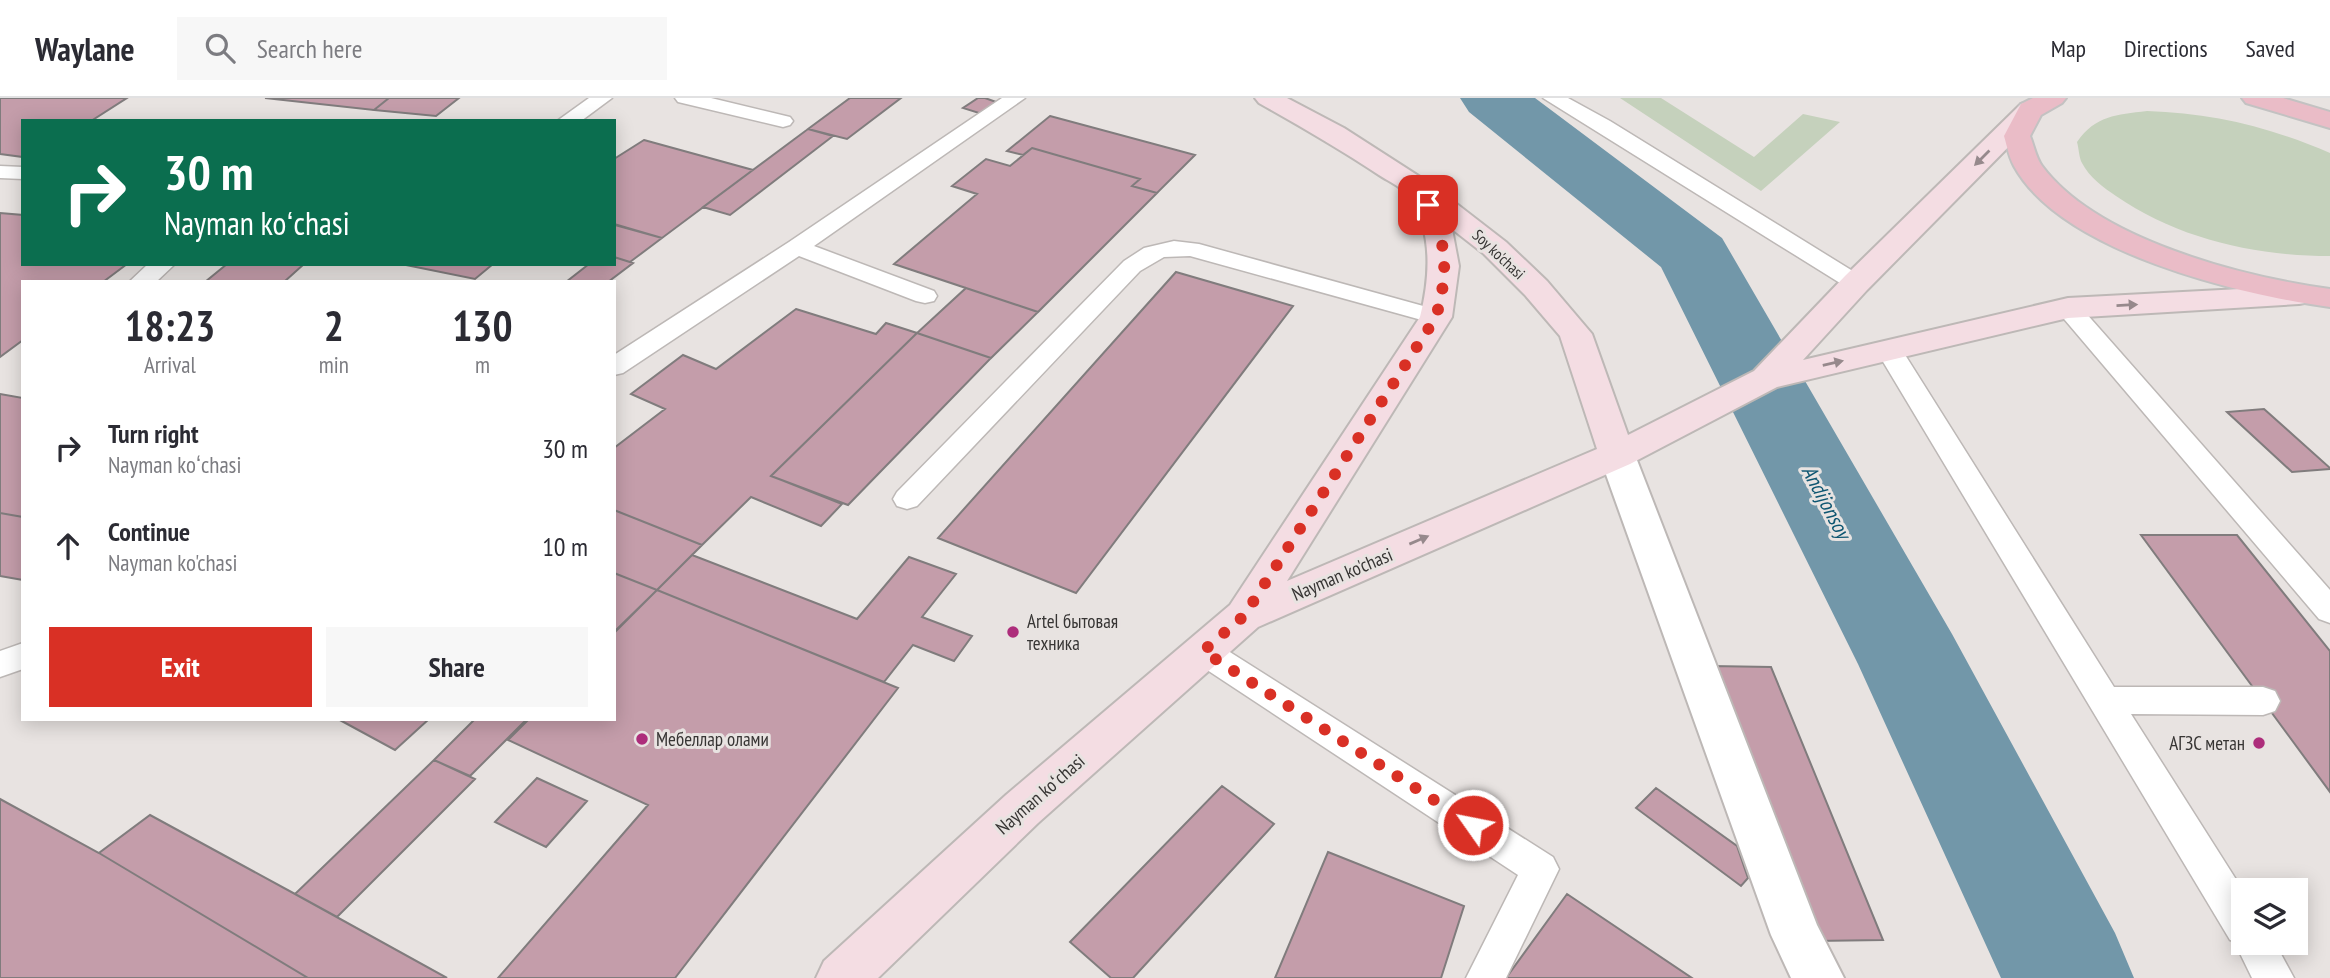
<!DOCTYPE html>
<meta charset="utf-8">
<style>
body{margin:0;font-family:"PT Sans Narrow",sans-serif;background:#f7f7f7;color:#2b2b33;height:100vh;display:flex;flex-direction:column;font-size:26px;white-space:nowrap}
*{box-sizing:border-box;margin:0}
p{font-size:23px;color:#7c7c81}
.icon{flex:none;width:38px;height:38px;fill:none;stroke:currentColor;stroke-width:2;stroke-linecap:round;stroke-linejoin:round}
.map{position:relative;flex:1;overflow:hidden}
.side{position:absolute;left:21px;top:182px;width:595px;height:441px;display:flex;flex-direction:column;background:#fff;border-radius:0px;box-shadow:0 4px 18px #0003}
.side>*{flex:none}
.banner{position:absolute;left:21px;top:21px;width:595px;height:147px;border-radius:0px;box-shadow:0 4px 18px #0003;background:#0b6e4f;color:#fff;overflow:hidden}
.buttons{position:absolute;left:2231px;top:780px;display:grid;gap:14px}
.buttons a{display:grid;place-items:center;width:77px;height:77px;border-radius:0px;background:#fff;box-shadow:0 4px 18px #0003;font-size:35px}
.pin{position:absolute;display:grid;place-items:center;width:60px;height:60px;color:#fff;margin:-30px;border-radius:14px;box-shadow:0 4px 10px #0006}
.me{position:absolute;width:77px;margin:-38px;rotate:303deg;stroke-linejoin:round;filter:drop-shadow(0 0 5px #0008)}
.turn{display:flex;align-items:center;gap:24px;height:147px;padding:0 28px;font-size:32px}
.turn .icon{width:91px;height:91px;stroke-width:2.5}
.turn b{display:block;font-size:49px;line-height:60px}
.eta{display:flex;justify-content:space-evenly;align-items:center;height:119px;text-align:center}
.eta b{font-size:42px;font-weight:600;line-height:49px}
.action{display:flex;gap:14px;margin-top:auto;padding:14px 28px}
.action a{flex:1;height:80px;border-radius:0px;background:#d93025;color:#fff;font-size:28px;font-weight:600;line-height:80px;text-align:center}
.action a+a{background:#f7f7f7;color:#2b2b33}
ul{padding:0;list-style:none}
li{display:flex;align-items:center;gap:21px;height:98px;padding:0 28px}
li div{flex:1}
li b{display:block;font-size:26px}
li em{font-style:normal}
header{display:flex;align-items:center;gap:42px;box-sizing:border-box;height:98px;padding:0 35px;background:#fff;border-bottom:2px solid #e1e1e2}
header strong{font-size:33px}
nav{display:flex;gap:38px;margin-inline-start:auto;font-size:24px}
.search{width:490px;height:63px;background:#f7f7f7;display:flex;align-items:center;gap:18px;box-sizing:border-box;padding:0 24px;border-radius:0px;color:#7c7c81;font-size:26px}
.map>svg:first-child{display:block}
.green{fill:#c5d1bc}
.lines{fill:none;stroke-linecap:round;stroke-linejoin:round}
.river{fill:#7297a9;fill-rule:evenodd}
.building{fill:#c49daa;stroke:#807c7d;stroke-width:2}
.lane-casing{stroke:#bdb8b6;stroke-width:3}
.street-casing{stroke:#bdb8b6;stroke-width:4}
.secondary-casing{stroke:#bdb8b6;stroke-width:4}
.primary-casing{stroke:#c3c2c2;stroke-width:4}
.lane{fill:#fff;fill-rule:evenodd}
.street{fill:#fff;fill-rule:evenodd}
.secondary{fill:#f4dde3;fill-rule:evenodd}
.primary{fill:#eabcc7;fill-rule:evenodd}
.oneway{fill:#96898c}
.route{stroke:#d93025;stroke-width:12;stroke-dasharray:0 21.6}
.poi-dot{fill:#ad2d7b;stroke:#e8e3e1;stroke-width:2.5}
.labels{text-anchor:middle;stroke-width:6;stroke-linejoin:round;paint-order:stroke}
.far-street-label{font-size:16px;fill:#373534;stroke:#e8e3e1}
.street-label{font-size:19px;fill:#373534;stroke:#e8e3e1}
.poi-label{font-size:19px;fill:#373534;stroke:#e8e3e1;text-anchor:start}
.water-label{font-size:21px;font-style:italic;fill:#0e5671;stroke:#e8e3e1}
</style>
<header>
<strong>Waylane</strong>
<div class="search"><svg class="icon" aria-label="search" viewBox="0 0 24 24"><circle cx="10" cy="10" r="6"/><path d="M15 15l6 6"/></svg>Search here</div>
<nav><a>Map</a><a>Directions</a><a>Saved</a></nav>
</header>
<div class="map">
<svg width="2330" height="880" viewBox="0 0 2330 880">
<rect width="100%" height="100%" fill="#e8e3e1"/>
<path class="green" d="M1620 0H1661L1754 59 1803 16 1840 24 1761 93Z
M2147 13C2212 15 2270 29 2330 55V158C2256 158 2178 141 2116 98 2104 90 2089 79 2082 65 2079 60 2079 51 2077 44 2096 17 2116 17 2147 13Z"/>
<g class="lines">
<path class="river" d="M1460 0H1535L1722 140 1952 536 2115 835 2134 880H2001L1858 566 1661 169 1469 14Z"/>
</g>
<path class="building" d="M0 0H127L91 23H23V59L0 56Z
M265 0H389L374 12Z
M389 0H459L436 18 374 12Z
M850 0H901L847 41 808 31Z
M978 0H985L999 5 982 16 963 10Z
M1050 18 1195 57 1157 95 1132 88 1140 81 1032 50 1023 57 1007 53Z
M808 31 833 38 730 117 703 109Z
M644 42 753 72 662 140 614 126V61Z
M1032 50 1140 81 1132 88 1157 95 1038 214 894 166 977 96 952 88 986 61 1010 68Z
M0 115 23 117V166H127L103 184H23V242L0 259Z
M614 127H615L662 140 630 164 614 159Z
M614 159 633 165 608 184H566L589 166H614Z
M227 166H304L284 184H205Z
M401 166H493L475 181Z
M1176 174 1293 208 1076 495 938 440Z
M966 190 1038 214 991 260 917 235Z
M796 211 876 236 886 225 917 235 771 378 842 406 821 428 751 399 702 447 614 412V350L665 311 631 296 683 257 716 271Z
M917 235 991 260 848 407 771 378Z
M0 296 23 300V419L0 415Z
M2264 311 2330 370V371L2292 374 2227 314Z
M614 412 702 447 657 492 614 475Z
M0 415 23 419V482L0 478Z
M2141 437H2237L2330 553V694Z
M692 457 857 521 909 459 956 476 922 519 972 538 954 563 913 547 884 584 657 492Z
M614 475 657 492 614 534Z
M657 492 898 590 675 880H498L648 707 508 642 529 621H614V535Z
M1711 568 1771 569 1883 842 1813 843Z
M338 621H429L395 652Z
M475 621H527L470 678 434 662Z
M434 662 475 681 337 819 295 796Z
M537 680 587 703 546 749 495 724Z
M1222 688 1274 726 1133 880H1111L1070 844Z
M1656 690 1737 748 1748 780 1741 788 1636 710Z
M0 701 99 755 308 880H0Z
M150 717 295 796 447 880H308L99 755Z
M1328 754 1464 808 1441 880H1275Z
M1567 796 1692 880H1506Z"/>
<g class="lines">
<g class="lane-casing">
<path id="lane" d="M589 0H612L581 23H557Z
M675 0H711L790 19 793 23 790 27 783 29 678 4Z
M1002 0H1025L814 148 934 193 937 198 934 203 925 205 916 203 799 158 623 275 614 277V257L789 144Z
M1543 0H1568L1610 23 1864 180 1868 185 1864 190 1856 192 1848 190Z
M0 68 23 69V81L0 80Z
M1174 143 1199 146 1445 214 1448 219 1445 224 1436 226 1190 158 1164 159 1140 173 917 408 907 411 897 408 893 401 897 394 1124 163 1144 150Z
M148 166H175L156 184H129Z
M2068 203 2077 205 2330 492V525L2319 521 2059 215 2056 210 2059 205Z
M1889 244 1898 246 1902 252 2114 589H2263L2275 593 2280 603 2275 613 2263 617 2131 616 2244 794V845H2275L2294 880H2252L2234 843 2230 842 1876 252 1880 246Z
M1203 540 1214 544 1553 759 1559 771 1506 880H1466L1518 777 1192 562 1187 553 1192 544Z
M23 545V571L0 579V553Z"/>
</g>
<g class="street-casing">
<path id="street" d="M1617 345 1630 348 1635 357 1817 827 1844 880H1791L1771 837 1599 357 1604 348Z"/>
</g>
<g class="secondary-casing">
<path id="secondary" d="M1255 0H1287L1344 30 1431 86 1506 144 1547 183 1592 236 1628 337 1754 273 1845 178 2021 6 2030 4 2039 6 2043 12 2039 18 1867 192 1803 262 2068 200 2299 188 2310 190 2315 197 2310 204 2299 206 2068 220 1777 289 1630 366 1258 529 1038 725 878 880H816L824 863 1006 697 1230 507 1420 219C1430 179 1433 135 1410 99 1404 90 1388 83 1379 77 1340 51 1300 28 1259 5ZM1452 131 1484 156 1525 197 1560 238 1597 351 1287 483 1452 219 1459 168Z"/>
</g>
<g class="primary-casing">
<path id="primary" d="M2033 0H2066L2062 5 2041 17 2030 38C2034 48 2036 60 2042 68 2097 142 2243 179 2330 191V209C2240 197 2061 154 2014 68 2009 59 2007 48 2004 38L2021 6Z
M2242 0H2283L2330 14V30L2246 5Z"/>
</g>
<use href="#lane" class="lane"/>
<use href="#street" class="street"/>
<use href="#secondary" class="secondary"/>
<use href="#primary" class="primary"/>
</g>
<defs><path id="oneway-solid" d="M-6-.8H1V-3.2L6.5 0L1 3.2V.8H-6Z" transform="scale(1.75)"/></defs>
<g class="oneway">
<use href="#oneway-solid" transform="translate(1982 60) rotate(135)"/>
<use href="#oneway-solid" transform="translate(2127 207) rotate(-3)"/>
<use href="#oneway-solid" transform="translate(1833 265) rotate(-13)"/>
<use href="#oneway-solid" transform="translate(1419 442) rotate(-23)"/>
</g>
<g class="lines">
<path class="route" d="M1428 107C1448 147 1448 176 1436 219L1244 518 1203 553 1473 727"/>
</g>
<g class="poi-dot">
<circle cx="1013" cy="534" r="7"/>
<circle cx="642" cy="641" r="7"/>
<circle cx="2259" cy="645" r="7"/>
</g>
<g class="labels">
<g class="far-street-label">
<text transform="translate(1499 156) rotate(43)" y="6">Soy ko'chasi</text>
</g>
<g class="street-label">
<text transform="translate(1342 476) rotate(-23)" y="7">Nayman ko'chasi</text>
<text transform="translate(1040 696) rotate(-41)" y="7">Nayman koʻchasi</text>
</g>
<g class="poi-label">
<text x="1027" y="530">Artel бытовая<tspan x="1027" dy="22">техника</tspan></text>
<text x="656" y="648">Мебеллар олами</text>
<text x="2245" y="652" text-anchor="end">АГЗС метан</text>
</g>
<g class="water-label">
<text transform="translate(1826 404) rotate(62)" y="7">Andijonsoy</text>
</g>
</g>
</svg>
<div class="buttons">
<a><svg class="icon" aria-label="layers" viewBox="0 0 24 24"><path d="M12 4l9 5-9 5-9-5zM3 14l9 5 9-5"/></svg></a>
</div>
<div class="pin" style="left:1428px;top:107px;background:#d93025"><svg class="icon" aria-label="arrive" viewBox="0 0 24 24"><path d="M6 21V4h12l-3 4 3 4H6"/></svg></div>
<svg class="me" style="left:1473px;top:727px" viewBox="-20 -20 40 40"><circle r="17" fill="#d93025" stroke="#fff" stroke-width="3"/><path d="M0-11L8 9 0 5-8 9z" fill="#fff"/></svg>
<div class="banner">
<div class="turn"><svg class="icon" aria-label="right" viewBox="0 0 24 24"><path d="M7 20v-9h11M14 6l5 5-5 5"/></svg><div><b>30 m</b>Nayman koʻchasi</div></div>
</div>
<section class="side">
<div class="eta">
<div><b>18:23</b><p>Arrival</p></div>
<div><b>2</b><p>min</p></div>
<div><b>130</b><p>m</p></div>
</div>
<ul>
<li><svg class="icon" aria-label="right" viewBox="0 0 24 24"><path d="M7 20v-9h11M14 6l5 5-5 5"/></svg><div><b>Turn right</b><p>Nayman koʻchasi</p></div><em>30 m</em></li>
<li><svg class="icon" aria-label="ahead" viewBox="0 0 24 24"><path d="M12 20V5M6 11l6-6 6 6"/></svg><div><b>Continue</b><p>Nayman ko'chasi</p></div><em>10 m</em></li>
</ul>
<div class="action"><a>Exit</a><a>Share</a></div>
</section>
</div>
